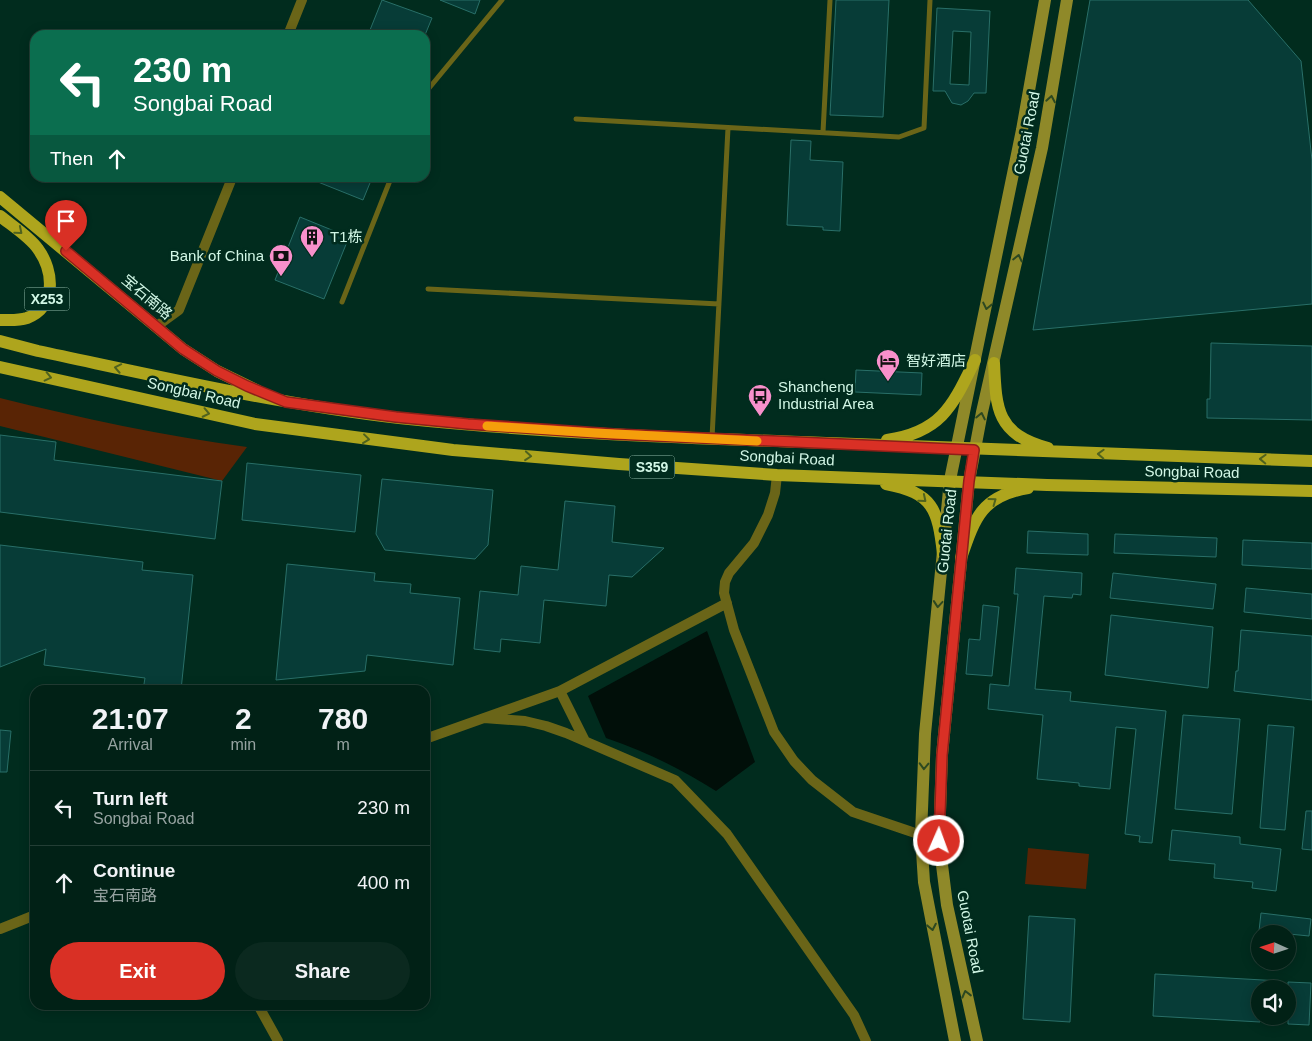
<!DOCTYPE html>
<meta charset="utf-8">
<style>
body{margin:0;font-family:Helvetica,"Noto Sans SC",sans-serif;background:#0b291f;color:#f1f3f6;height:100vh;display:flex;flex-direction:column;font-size:19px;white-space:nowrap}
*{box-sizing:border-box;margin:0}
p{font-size:16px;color:#96a3a1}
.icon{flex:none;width:28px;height:28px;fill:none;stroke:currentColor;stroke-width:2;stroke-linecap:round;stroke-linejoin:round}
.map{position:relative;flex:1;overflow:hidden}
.drawer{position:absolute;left:30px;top:685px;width:400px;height:325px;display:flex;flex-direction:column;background:#012116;border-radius:15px;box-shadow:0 2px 12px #0003,0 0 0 1px #233e35}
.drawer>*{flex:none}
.hud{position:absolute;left:30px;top:30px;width:400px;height:152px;border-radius:15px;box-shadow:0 2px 12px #0003,0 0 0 1px #233e35;background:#0b6e4f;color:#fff;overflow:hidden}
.needle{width:32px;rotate:273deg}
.controls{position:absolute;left:1251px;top:925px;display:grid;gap:10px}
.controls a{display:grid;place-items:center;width:45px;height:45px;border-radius:50%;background:#012116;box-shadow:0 2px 12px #0003,0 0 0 1px #233e35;font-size:25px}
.pin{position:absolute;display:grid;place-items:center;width:42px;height:42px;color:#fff;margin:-51px -21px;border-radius:50% 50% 50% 0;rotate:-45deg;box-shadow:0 0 5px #0007}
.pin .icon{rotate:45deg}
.me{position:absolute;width:55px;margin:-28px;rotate:2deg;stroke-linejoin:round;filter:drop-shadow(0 0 4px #0008)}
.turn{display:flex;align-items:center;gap:18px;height:105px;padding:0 20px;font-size:22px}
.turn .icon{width:65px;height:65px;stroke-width:2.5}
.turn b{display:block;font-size:35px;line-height:42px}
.then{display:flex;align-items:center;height:48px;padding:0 20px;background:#0003;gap:10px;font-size:19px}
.eta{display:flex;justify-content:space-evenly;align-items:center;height:85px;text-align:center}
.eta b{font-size:30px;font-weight:800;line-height:35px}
.primary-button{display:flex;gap:10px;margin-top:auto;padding:10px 20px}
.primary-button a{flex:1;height:58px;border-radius:30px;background:#d93025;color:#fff;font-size:20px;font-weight:800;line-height:58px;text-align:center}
.primary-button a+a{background:#0b291f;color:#f1f3f6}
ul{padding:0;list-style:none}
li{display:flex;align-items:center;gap:15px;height:75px;padding:0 20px;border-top:1px solid #233e35}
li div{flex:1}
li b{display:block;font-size:19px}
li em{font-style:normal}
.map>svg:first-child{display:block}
.green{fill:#592405}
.water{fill:#010f09}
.building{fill:#073c37;stroke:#296f68;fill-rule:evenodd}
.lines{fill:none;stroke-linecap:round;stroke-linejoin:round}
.lane{stroke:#6a6518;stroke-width:5}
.street{stroke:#6a6518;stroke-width:10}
.secondary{stroke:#8f8929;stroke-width:12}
.primary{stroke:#aea51d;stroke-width:12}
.oneway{stroke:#2c4821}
.oneway2{stroke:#4f621e}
.route-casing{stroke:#8d1f18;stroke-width:12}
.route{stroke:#d93025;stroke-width:9}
.slow{stroke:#f59e0b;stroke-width:9}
.labels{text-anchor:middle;stroke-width:5;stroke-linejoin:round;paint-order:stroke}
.shield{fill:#012c1e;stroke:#93baaa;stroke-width:1}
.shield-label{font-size:14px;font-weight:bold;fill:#d2f7e6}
.street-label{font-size:15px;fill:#d2f7e6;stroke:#012c1e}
.poi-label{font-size:15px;fill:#d2f7e6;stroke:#012c1e;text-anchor:start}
</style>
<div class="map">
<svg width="1312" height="1041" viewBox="0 0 1312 1041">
<rect width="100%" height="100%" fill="#012c1e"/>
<path class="green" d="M0 398C81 418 164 436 247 447L222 481 0 426Z
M1028 848 1089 854 1086 889 1025 884Z"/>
<path class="water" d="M707 631 755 762 716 791C681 769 645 751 606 738L588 696Z"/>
<path class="building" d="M382 0 432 18 425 35H368Z
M440 0H480L475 14Z
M836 0H889L883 117 830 115Z
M1090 0H1248L1301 61 1312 160V304L1033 330Z
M937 8 990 11 986 93H974L968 101 961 105 952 103 945 91H933ZM953 31 971 32 969 85 950 84Z
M791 140 811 141 810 160 843 162 840 231 823 230V227L787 225Z
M308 178H372L363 200Z
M300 217 349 237 324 299 275 280Z
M1211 343 1312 346V420L1207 418V399H1210Z
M856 370 922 373 921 395 855 392Z
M0 435 56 442 54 460 222 481 215 539 0 512Z
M247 463 361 475 355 532 242 520Z
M382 479 493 490 488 545 475 559 385 550 376 534Z
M565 501 615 506 612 542 664 548 632 577 609 575 606 606 544 600 540 643 501 639 500 652 474 649 480 591 518 595 521 566 558 570Z
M1028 531 1088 534V555L1027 553Z
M1115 534 1217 538 1216 557 1114 553Z
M1243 540 1312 543V569L1242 565Z
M0 545 143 562 142 570 193 575 181 690H143L145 678 44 665 46 649 0 667Z
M287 564 375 573 374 581 411 584 410 593 460 598 453 665 367 655 365 671 276 680Z
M1016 568 1082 573 1081 595 1073 594 1072 598 1044 596 1035 689 1071 692 1070 701 1166 711 1152 843 1139 842 1140 836 1125 834 1136 729 1116 727 1110 789 1079 786V783L1037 779 1043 715 988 709 990 684 1009 686 1018 594H1014Z
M1113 573 1216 584 1213 609 1110 598Z
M1246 588 1312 594V619L1244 612Z
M983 605 999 607 992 676 966 674 969 639 980 640Z
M1111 615 1213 627 1208 688 1105 675Z
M1241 630 1312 636V700L1234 691 1236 671H1238Z
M1183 715 1240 719 1232 814 1175 809Z
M1268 725 1294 727 1285 830 1260 828Z
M0 730 11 731 7 772H0Z
M1306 811H1312V850L1302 849Z
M1172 830 1240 837V844L1281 849 1276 891 1252 888 1253 882 1214 878 1215 864 1169 860Z
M1261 913 1311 919 1309 936 1259 931Z
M1029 916 1075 919 1070 1022 1023 1019Z
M1155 974 1281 981V989H1260V1022L1153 1016Z
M1288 982 1311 983 1309 1025 1288 1024Z"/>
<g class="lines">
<path class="lane" d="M425 93 502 0
M576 119 899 137 924 128 930 0
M823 132 830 0
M428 289 719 304
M342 302 391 178
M712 438 728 128"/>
<path class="street" d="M288 35 302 0
M157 326 179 310 232 178
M777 475 775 493 768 515 754 543 729 573 725 582 724 593 734 630 774 732 794 761 812 780 853 812 921 835
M560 691 585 741
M484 718 525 721 546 726 566 733 675 780 727 834 854 1015 866 1041
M425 739 560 691 727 603
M0 929 35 915
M258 1005 278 1041"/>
<path class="secondary" d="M955 1041 924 882 921 835 925 734 950 480 1022 130 1045 0
M977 1041 947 905 939 841 942 755 969 481 982 412 1042 148 1067 0"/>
<path class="primary" d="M0 197 183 349 217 371 258 391
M0 216C11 225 30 237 38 249 54 271 57 307 27 318 18 321 9 320 0 320
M0 341 38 351C157 376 277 404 399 418 541 433 686 438 829 443 990 450 1151 456 1312 461
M994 363C996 410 997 434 1048 448
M0 367 255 424 453 450 619 464 777 475 1047 485 1312 491
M887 440C942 432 953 405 975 360
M886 484C933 493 938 509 943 554
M961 558C975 517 982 496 1028 488"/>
</g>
<defs><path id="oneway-chevron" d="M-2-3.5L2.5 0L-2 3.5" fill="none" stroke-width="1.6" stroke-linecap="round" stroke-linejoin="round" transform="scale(1.25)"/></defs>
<g class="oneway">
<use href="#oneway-chevron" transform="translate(1051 99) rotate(-80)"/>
<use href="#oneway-chevron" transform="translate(1018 258) rotate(-77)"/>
<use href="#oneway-chevron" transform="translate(987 306) rotate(102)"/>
<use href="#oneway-chevron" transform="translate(981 416) rotate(-78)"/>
<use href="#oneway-chevron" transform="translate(938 604) rotate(95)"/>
<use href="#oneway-chevron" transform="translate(924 766) rotate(92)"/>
<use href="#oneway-chevron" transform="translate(932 927) rotate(79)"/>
<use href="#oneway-chevron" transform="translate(966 994) rotate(-104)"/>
</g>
<g class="oneway2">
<use href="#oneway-chevron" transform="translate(19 231) rotate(40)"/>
<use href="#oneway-chevron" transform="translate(118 368) rotate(-169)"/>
<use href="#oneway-chevron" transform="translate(48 377) rotate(13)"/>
<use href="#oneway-chevron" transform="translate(206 413) rotate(12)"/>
<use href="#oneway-chevron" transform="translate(366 439) rotate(7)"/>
<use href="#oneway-chevron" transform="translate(1101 454) rotate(-178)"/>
<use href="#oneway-chevron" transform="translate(528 456) rotate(5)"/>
<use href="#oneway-chevron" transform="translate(1263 459) rotate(-178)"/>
<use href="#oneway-chevron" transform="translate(923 499) rotate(40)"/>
<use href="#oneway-chevron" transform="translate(993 501) rotate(-36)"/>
</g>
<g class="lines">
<g class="route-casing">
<path id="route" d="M66 251 183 349 217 371 247 386 286 402 396 417 468 424 614 434 974 450 969 481 942 755 939 841"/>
</g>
<use href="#route" class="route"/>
<path class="slow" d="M487 426 595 433 757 441"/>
</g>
<defs>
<g id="building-pin" transform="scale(1.25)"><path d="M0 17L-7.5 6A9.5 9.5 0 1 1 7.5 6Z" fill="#f890cb" stroke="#012c1e"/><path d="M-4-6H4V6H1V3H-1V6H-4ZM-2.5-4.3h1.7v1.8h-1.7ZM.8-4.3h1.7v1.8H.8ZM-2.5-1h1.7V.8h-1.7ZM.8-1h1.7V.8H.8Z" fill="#111"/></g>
<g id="bank-pin" transform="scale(1.25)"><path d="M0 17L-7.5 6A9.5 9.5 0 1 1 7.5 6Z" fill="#f890cb" stroke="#012c1e"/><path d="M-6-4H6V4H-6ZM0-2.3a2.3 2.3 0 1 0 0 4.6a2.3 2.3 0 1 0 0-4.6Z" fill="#111"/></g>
<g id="hotel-pin" transform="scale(1.25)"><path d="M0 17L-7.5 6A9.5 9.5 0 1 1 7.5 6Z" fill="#f890cb" stroke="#012c1e"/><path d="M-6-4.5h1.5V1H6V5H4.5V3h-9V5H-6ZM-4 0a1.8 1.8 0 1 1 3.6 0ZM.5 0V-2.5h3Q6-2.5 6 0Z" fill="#111"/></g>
<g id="bus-pin" transform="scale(1.25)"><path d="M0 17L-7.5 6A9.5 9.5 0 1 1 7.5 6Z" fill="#f890cb" stroke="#012c1e"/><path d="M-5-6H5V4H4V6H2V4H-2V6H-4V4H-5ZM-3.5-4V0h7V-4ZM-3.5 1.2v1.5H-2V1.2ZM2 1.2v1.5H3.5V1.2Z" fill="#111"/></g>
</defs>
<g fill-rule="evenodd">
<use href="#building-pin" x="312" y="237"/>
<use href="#bank-pin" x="281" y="256"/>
<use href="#hotel-pin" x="888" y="361"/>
<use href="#bus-pin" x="760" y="396"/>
</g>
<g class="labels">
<g class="shield">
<rect x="24.5" y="287.5" width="45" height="23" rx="4"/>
<rect x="629.5" y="455.5" width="45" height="23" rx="4"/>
</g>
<g class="shield-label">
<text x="47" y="304">X253</text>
<text x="652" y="472">S359</text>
</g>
<g class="street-label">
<text transform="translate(1027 133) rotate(-79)" y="5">Guotai Road</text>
<text transform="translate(147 297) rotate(40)" y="5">宝石南路</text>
<text transform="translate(194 393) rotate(13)" y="5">Songbai Road</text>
<text transform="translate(787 458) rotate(3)" y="5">Songbai Road</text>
<text transform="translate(1192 472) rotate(1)" y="5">Songbai Road</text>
<text transform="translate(947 531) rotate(-84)" y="5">Guotai Road</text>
<text transform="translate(970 932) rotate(79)" y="5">Guotai Road</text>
</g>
<g class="poi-label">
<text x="330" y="242">T1栋</text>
<text x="264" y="261" text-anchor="end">Bank of China</text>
<text x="906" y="366">智好酒店</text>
<text x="778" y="392">Shancheng<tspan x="778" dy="17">Industrial Area</tspan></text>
</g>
</g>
</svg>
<div class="controls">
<a><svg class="needle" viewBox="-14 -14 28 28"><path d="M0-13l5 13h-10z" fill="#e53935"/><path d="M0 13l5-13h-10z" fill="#96a3a1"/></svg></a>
<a><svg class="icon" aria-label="sound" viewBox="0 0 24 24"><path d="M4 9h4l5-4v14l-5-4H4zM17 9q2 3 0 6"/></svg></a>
</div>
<div class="pin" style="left:66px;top:251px;background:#d93025"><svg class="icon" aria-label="arrive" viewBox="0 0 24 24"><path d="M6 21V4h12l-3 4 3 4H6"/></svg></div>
<svg class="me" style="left:939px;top:841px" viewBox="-20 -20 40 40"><circle r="17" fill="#d93025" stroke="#fff" stroke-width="3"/><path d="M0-11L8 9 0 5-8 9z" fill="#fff"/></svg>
<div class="hud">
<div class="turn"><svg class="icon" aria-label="left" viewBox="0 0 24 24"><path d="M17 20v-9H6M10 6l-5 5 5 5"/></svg><div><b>230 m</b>Songbai Road</div></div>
<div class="then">Then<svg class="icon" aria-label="ahead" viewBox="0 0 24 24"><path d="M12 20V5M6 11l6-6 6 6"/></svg></div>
</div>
<section class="drawer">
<div class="eta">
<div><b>21:07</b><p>Arrival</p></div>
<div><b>2</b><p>min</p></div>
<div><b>780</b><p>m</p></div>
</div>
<ul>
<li><svg class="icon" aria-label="left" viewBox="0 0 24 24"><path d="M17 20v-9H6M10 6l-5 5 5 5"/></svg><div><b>Turn left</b><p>Songbai Road</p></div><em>230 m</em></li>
<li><svg class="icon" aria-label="ahead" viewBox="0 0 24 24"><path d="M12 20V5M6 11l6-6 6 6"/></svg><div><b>Continue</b><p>宝石南路</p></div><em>400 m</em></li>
</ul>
<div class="primary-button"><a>Exit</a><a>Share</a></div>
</section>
</div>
